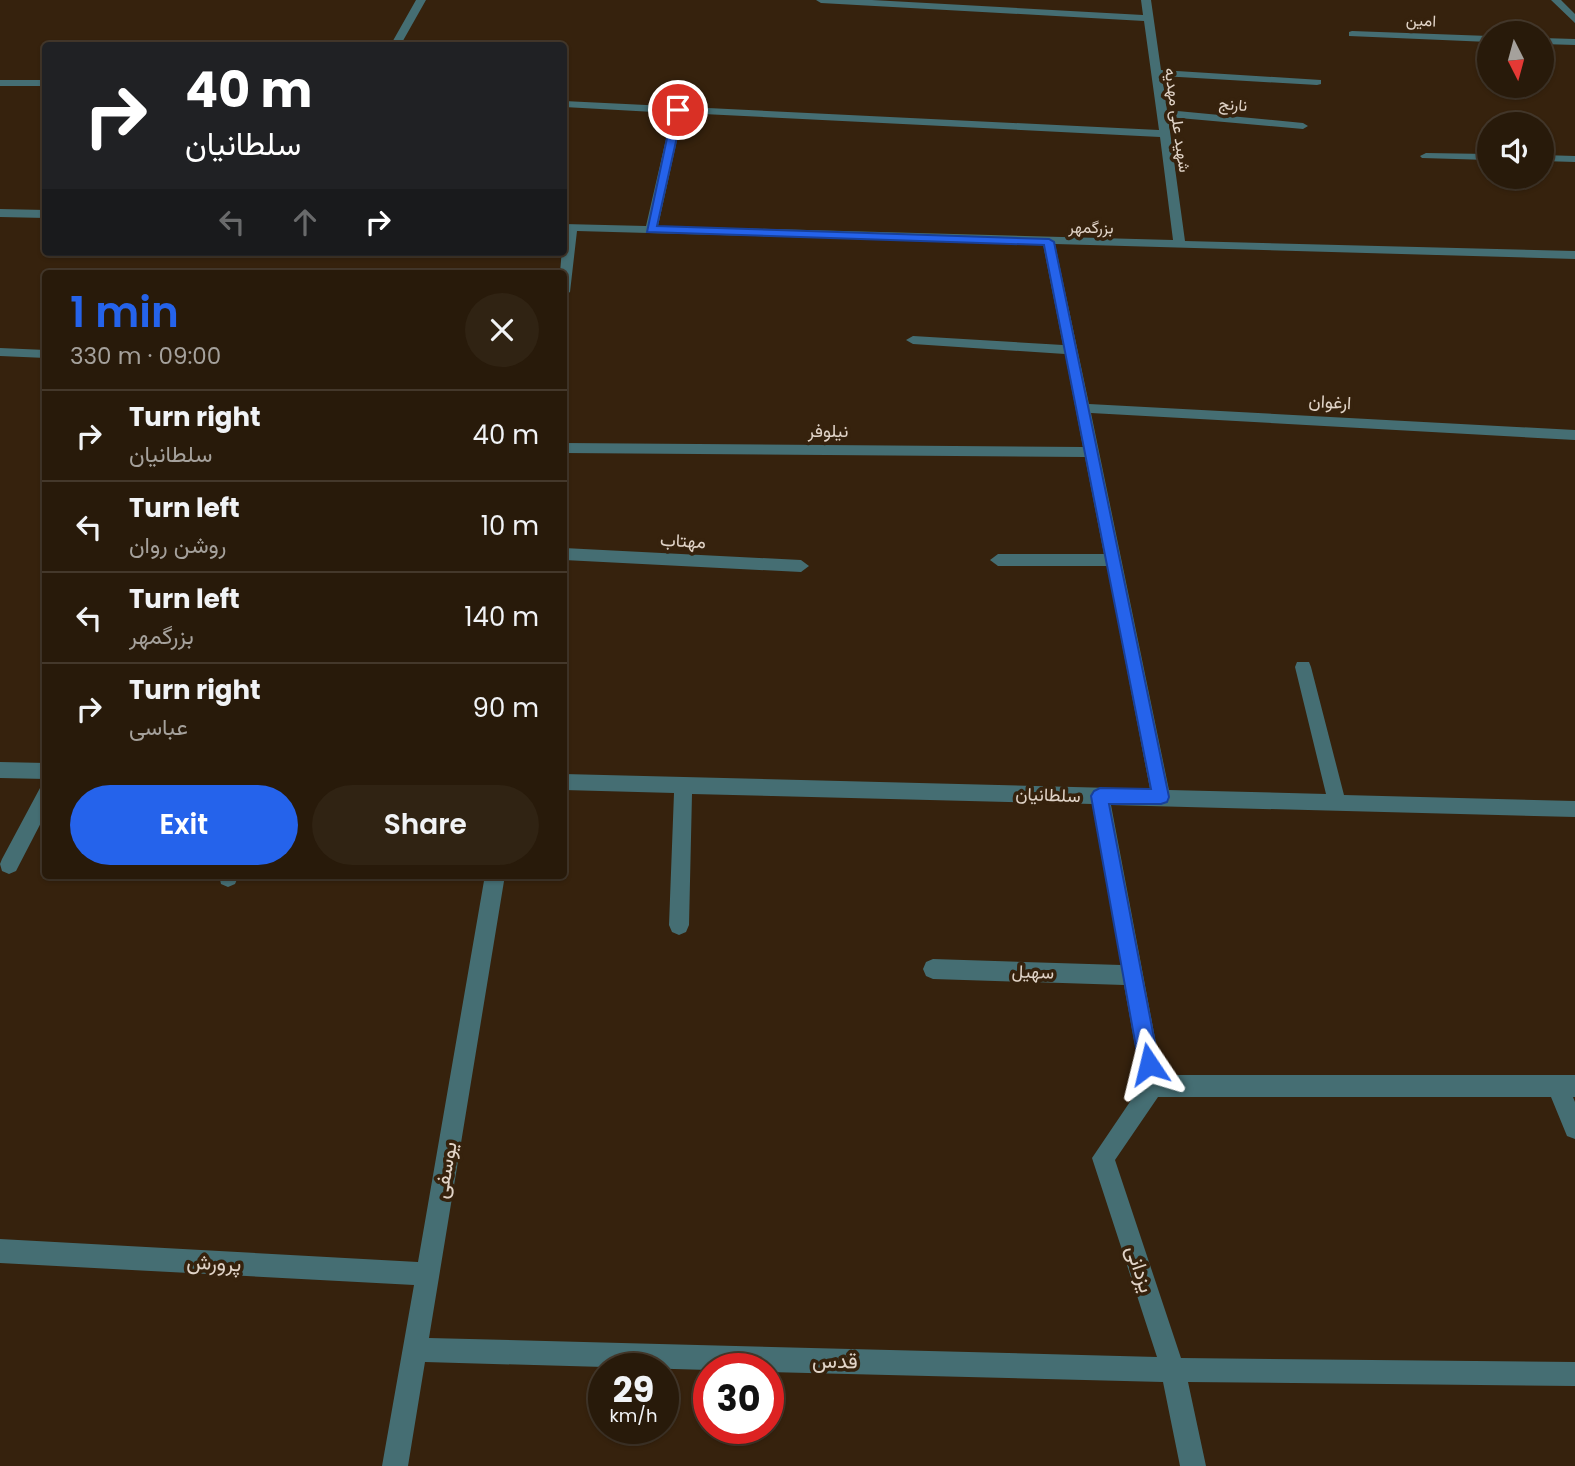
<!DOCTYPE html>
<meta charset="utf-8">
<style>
body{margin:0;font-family:Poppins,Vazirmatn,sans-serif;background:#302313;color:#f1f3f6;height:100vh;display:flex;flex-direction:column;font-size:26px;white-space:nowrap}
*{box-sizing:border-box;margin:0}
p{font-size:23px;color:#a5a19c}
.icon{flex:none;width:38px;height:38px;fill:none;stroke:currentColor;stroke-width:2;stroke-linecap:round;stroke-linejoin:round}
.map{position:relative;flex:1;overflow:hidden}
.details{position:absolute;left:42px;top:270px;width:525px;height:609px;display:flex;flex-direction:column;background:#281a0a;border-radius:7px;box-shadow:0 2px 5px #0004,0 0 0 2px #44382b}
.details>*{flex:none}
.guide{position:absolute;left:42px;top:42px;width:525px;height:214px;border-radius:7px;box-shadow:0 2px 5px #0004,0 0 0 2px #44382b;background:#202124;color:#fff;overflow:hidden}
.needle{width:46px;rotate:174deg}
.buttons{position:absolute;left:1477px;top:21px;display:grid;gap:14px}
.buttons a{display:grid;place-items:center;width:77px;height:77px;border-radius:50%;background:#281a0a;box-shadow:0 2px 5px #0004,0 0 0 2px #44382b;font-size:35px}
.speed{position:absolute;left:588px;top:1353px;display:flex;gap:14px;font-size:35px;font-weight:700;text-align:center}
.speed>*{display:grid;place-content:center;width:91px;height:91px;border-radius:50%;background:#281a0a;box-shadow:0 2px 5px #0004,0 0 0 2px #44382b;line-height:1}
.speed small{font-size:18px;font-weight:400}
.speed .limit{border:10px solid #d22;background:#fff;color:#111}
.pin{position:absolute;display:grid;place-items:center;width:60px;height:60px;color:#fff;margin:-30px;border:4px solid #fff;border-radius:50%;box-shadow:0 2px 7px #0007}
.me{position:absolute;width:77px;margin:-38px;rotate:350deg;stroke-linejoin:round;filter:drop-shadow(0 0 5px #0008)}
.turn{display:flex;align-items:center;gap:24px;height:147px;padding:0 28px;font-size:32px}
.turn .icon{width:91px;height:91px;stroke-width:2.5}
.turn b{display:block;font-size:49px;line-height:60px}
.lanes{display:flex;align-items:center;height:66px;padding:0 28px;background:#0003;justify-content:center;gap:35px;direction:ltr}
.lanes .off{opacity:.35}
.round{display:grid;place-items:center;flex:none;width:74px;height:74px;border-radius:37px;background:#302313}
.overview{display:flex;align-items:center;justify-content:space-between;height:119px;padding:0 28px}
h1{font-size:42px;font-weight:600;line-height:52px;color:#2563eb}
.primary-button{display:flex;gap:14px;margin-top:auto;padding:14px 28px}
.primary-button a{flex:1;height:80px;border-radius:42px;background:#2563eb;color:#fff;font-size:28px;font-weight:600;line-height:80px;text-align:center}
.primary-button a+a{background:#302313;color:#f1f3f6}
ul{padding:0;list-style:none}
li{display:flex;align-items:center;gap:21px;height:91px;padding:0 28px;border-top:2px solid #44382b}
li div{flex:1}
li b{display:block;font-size:26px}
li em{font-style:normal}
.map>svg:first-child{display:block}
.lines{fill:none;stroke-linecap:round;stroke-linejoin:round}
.minor{fill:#456e73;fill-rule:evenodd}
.route{fill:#2563eb;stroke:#184099;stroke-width:2}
.labels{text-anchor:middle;stroke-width:7;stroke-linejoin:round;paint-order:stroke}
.far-street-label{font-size:16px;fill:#e1d4c8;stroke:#36220d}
.street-label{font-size:18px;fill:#e1d4c8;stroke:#36220d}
.near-street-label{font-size:21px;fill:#e1d4c8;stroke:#36220d}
</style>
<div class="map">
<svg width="1575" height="1466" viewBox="0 0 1575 1466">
<rect width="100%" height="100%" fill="#36220d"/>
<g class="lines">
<path class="minor" d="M416 0H426L400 46H390Z
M816 0H872L1143 15 1141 0H1151L1161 70 1321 80V84L1317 85 1162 76 1167 110 1303 123 1308 126 1303 129 1168 117 1185 241 1575 251V259L1055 244 1089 404 1575 430V440L1091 413 1169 790 1326 794 1295 667 1297 662H1309L1311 667 1344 795 1575 801V817L1111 805 1162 1075H1575V1097H1573L1575 1102V1139L1567 1136 1551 1097H1158L1115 1160 1181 1358 1575 1362V1386L1188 1382 1206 1466H1180L1163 1382 768 1372V1368L709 1370 425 1362 408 1466H382L414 1285 0 1263V1239L418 1262 485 875H505L429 1338 1157 1357 1092 1158 1142 1084 1124 985 933 979 926 976 923 969 926 962 933 959 1121 965 1092 804 692 794 689 925 686 932 679 935 672 932 669 925 674 793 564 790V774L1150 789 1107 566H998L990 560 998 554H1104L1085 457 564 453V443L1083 447 1065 354 913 344 906 340 913 336 1063 345 1043 244 577 231 570 292 564 296V273H560L564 224 646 226 672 113 564 107V101L1159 130 1144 21 821 3ZM683 113 1160 137 1173 240 658 226Z
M1551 0H1561L1575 14V23Z
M1352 31 1489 36V42L1349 36V32Z
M1542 38 1575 39V45L1542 44Z
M0 80H46V86H0Z
M1426 153 1489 154V160L1422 158 1420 156Z
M1542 155 1575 156V162L1542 161Z
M0 209 46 210V218L0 217Z
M0 348 46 350V358L0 356Z
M564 548 801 560 809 566 801 572 564 560Z
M0 762 46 763V779L0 778Z
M46 786V813L16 871 9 874 2 871 0 864 2 859 40 788Z
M219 875H239L235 884 228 887 221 884Z"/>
</g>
<path class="route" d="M678 107 683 110 657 226 1049 239 1054 242 1169 797 1167 802 1161 804H1109L1159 1064 1156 1071 1149 1073 1142 1071 1139 1064 1091 796 1094 791 1100 788 1151 789 1044 245 647 232 673 110Z"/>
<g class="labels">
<g class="far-street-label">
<text transform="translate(1421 20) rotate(2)" y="6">امین</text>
<text transform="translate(1233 104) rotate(5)" y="6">نارنج</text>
<text transform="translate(1178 120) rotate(82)" y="6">شهید علی مهدیه</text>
<text transform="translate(1091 227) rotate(1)" y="6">بزرگمهر</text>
</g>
<g class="street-label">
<text transform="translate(1330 402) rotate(3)" y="6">ارغوان</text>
<text x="828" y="437">نیلوفر</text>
<text transform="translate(683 541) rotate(3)" y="6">مهتاب</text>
<text transform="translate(1048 795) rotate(2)" y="6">سلطانیان</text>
<text transform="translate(1033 972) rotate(2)" y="6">سهیل</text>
</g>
<g class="near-street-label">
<text transform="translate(445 1170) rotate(-80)" y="7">یوسفی</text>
<text transform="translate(214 1263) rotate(3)" y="7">پرورش</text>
<text transform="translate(1140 1269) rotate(72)" y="7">یزدانی</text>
<text transform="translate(835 1361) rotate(1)" y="7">قدس</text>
</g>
</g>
</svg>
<div class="buttons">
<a><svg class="needle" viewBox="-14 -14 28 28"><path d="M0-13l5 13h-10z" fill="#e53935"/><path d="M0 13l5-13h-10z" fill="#a5a19c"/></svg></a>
<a><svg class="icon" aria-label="sound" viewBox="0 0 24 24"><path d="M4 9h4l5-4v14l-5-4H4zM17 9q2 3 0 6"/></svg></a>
</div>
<div class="speed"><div>29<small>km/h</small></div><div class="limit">30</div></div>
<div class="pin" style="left:678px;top:110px;background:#d93025"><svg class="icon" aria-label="arrive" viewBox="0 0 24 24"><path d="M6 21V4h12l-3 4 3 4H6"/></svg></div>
<svg class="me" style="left:1149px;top:1064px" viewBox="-20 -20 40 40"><path d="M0-17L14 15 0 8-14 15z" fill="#2563eb" stroke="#fff" stroke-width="4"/></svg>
<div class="guide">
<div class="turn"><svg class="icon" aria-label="right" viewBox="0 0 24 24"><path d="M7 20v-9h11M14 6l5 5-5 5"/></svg><div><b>40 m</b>سلطانیان</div></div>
<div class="lanes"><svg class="icon off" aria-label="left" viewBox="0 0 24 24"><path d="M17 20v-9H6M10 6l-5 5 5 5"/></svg><svg class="icon off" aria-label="ahead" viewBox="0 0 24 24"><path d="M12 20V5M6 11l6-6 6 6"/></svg><svg class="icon" aria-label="right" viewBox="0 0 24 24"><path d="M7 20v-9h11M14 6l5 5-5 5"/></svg></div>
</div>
<section class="details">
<div class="overview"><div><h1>1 min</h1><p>330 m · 09:00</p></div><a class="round"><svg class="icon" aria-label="close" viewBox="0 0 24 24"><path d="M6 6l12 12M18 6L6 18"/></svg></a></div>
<ul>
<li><svg class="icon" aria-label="right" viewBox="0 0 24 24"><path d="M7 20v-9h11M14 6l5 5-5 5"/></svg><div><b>Turn right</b><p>سلطانیان</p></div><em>40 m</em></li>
<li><svg class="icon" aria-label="left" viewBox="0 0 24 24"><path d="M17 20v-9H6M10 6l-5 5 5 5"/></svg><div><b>Turn left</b><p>روشن روان</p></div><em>10 m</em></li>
<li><svg class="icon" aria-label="left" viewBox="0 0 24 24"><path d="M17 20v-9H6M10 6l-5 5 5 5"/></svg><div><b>Turn left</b><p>بزرگمهر</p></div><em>140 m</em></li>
<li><svg class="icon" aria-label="right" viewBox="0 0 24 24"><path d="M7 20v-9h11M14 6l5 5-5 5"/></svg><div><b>Turn right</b><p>عباسی</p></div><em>90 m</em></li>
</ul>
<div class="primary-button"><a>Exit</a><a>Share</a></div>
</section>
</div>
